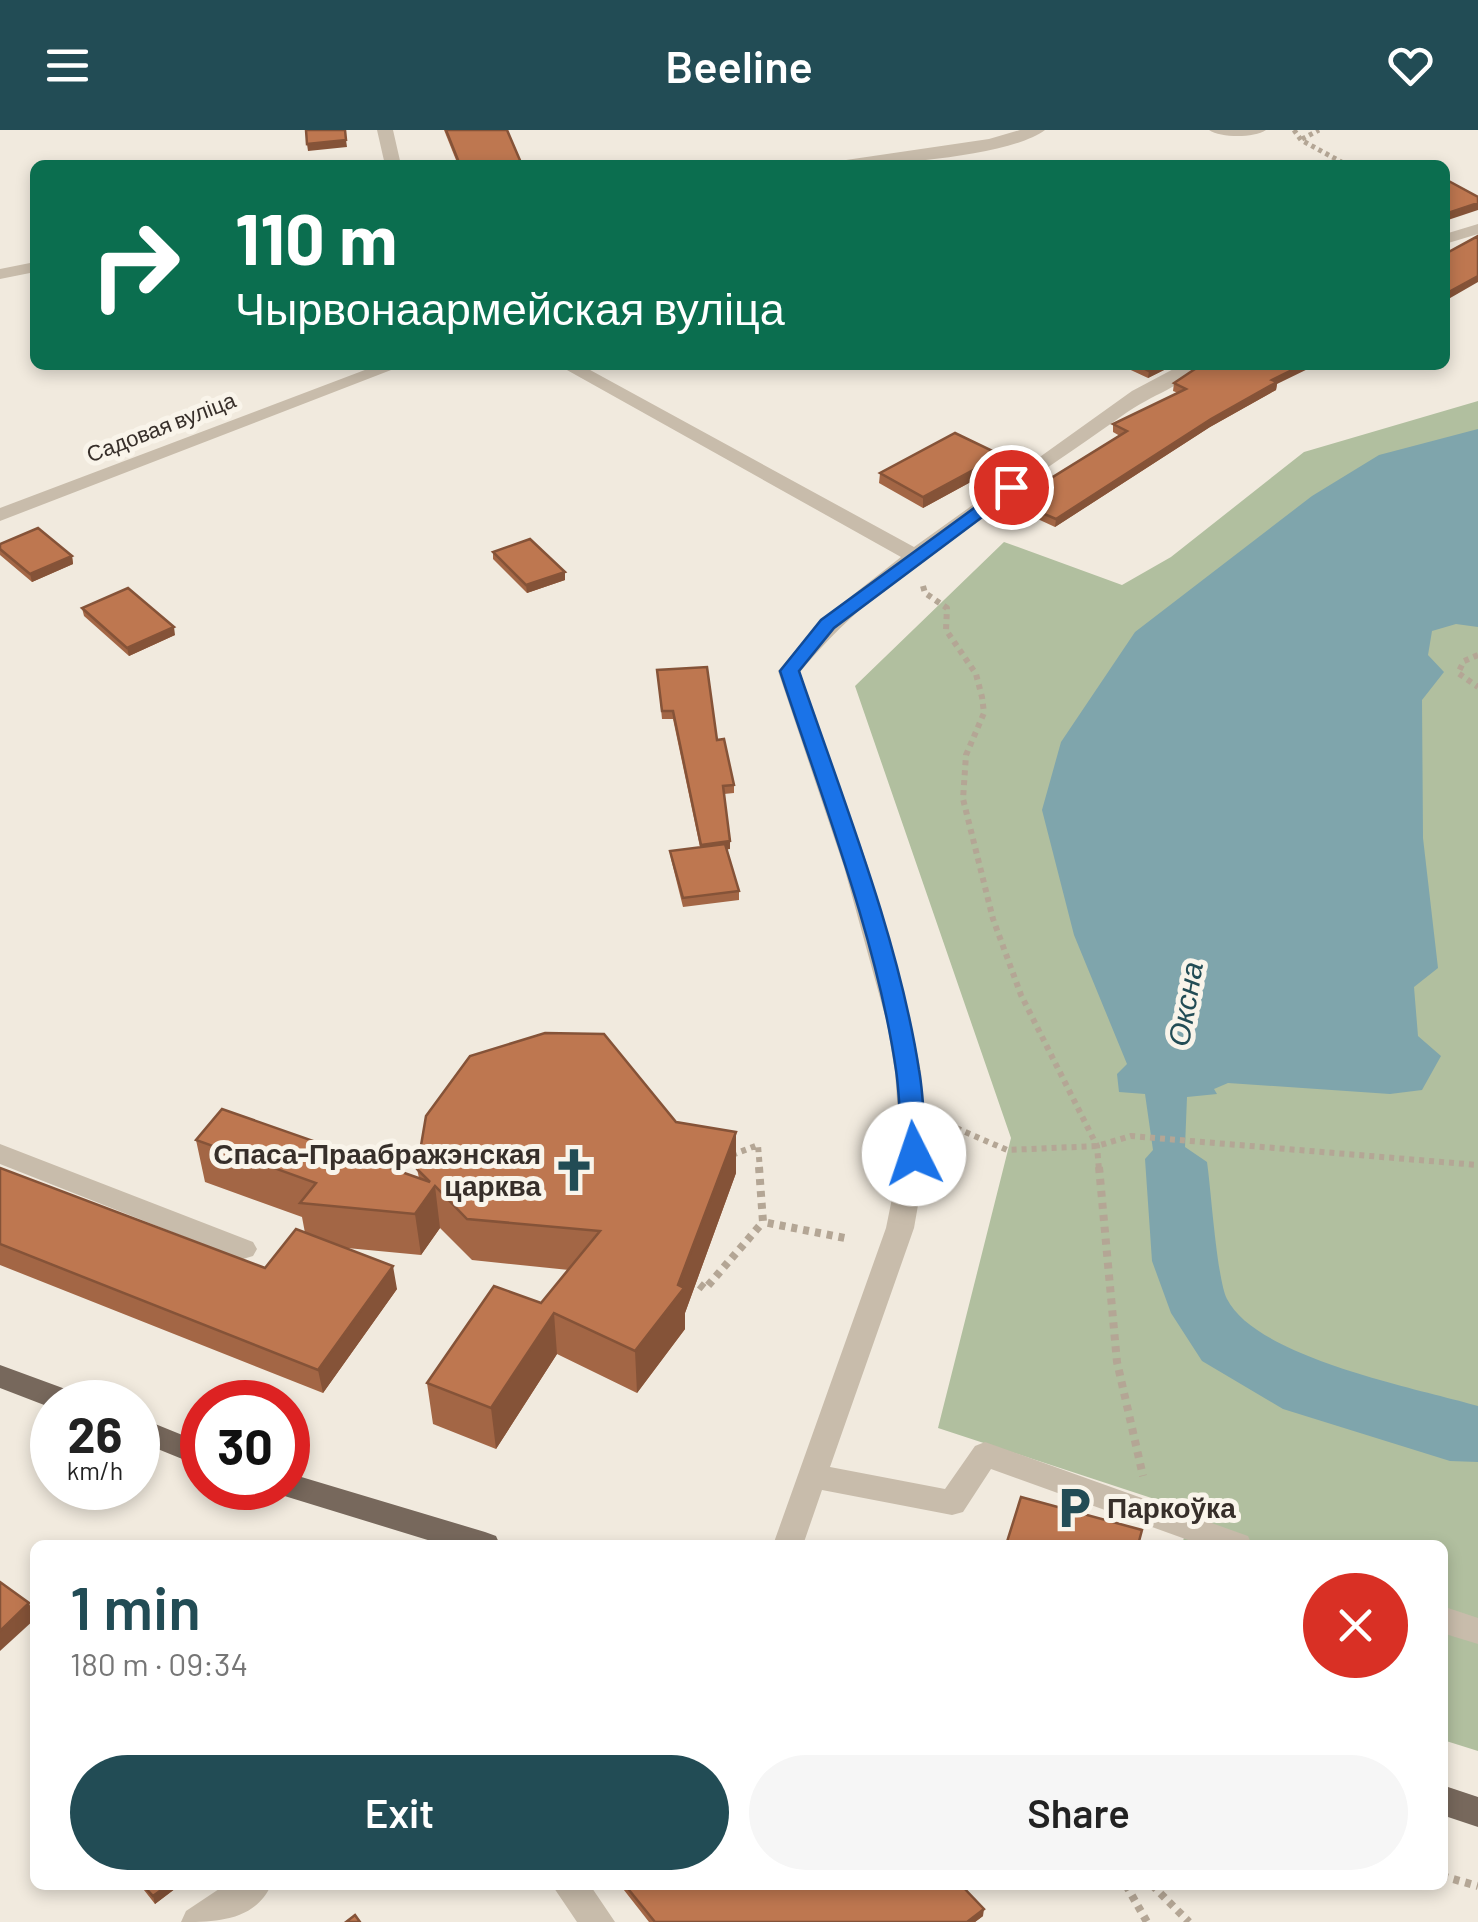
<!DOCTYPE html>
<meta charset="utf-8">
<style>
body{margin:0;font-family:Barlow,sans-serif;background:#f6f6f6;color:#222;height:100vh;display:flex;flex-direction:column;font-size:38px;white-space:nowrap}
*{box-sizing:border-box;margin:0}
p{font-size:32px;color:#767676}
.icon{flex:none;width:55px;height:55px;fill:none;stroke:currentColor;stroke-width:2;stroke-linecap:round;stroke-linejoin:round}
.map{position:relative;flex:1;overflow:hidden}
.panel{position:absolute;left:30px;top:1410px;width:1418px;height:350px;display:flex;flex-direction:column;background:#fff;border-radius:15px;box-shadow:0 5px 15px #0003}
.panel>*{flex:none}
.guide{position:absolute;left:30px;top:30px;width:1420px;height:210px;border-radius:15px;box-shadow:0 5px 15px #0003;background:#0b6e4f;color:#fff;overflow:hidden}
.speed{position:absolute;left:30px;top:1250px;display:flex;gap:20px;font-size:50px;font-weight:700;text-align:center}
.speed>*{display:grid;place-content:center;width:130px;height:130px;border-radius:50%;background:#fff;box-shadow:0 5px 15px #0003;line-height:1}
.speed small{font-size:25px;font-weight:400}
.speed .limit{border:15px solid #d22;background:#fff;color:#111}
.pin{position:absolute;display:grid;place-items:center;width:85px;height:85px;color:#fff;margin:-42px;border:5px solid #fff;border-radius:50%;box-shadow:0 2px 10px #0007}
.me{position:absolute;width:110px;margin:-55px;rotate:356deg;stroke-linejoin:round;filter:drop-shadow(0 0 8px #0008)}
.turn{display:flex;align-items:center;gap:35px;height:210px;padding:0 40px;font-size:45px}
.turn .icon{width:130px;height:130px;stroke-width:2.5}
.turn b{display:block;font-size:70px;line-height:85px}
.round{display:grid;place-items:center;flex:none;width:105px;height:105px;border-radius:52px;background:#f6f6f6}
.headline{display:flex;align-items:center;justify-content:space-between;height:170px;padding:0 40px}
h1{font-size:60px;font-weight:600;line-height:75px;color:#224c55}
.primary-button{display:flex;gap:20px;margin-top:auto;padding:20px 40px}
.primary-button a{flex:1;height:115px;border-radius:60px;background:#224c55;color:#fff;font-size:40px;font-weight:600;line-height:115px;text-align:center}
.primary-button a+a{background:#f6f6f6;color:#222}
header{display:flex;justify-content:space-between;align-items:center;height:130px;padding:0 40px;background:#224c55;color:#fff;font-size:45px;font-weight:600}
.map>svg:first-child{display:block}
.green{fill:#b1bf9f}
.water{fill:#7fa5ac}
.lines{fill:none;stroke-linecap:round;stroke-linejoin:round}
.path-far2{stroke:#b4a695;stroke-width:5;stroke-dasharray:4 4;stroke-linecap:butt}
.path-far1{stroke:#b4a695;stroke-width:6;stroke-dasharray:5 5;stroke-linecap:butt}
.path{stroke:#b4a695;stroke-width:8;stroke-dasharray:6 6;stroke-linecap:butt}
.minor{fill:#c8bcab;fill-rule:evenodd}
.major{fill:#77685c;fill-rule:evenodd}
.wall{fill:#a36645}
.shaded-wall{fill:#855338}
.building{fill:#be7750;stroke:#855338;stroke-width:2.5}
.route{fill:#1a73e8;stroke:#114b97;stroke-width:2.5}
.labels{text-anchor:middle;stroke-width:10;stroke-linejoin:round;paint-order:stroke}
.far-street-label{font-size:22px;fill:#372f2a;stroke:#f9f4ea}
.poi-label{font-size:28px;font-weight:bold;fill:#372f2a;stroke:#f9f4ea;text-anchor:end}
.water-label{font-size:30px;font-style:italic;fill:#224c55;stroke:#f9f4ea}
</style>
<header><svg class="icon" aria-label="menu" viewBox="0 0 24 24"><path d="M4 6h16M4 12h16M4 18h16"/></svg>Beeline<svg class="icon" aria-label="heart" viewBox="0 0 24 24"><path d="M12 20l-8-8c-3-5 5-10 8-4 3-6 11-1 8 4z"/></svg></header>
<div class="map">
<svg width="1478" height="1792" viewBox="0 0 1478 1792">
<rect width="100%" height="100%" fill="#f1eade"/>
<path class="green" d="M1478 271V1621L1443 1610 1442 1415H1182L1191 1381 938 1298 1011 1008 855 556 1004 412 1122 455 1171 427 1304 322Z"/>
<path class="water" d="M1478 299V497L1456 494 1432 501 1428 525 1444 542 1422 570 1423 708 1438 838 1414 857 1418 906 1441 926 1422 960 1390 964 1228 953 1214 959 1217 964 1187 967 1185 1017 1207 1032C1211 1059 1217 1150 1227 1169 1257 1228 1416 1258 1478 1276V1332L1450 1331 1283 1279 1202 1231 1171 1183 1152 1131 1145 1029 1153 1020 1145 964 1119 962 1117 944 1127 934 1074 805 1042 680 1061 612 1135 502 1312 366 1379 325Z"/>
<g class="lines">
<path class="path-far2" d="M1294 0 1301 10 1347 35
M1302 9 1319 0"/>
<path class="path-far1" d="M923 456 925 463 947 478 946 500 976 544 982 567 984 583 966 625 963 669 993 789 1021 865 1097 1016 1099 1040
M1478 525 1464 531 1458 543 1478 557
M947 994 1007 1020 1097 1016 1131 1006 1478 1035
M732 1025 758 1015 760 1040"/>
<path class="path" d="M759 1037 763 1092 845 1108
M1099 1037 1117 1232 1143 1346
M690 1147 705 1159 763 1092
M1442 1746 1478 1756
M1126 1755 1147 1792
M1152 1755 1189 1792"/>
<path class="minor" d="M377 0H393L401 35H385Z
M1020 0H1045C1009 27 886 35 838 35L846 30 989 9Z
M1209 0H1266C1254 8 1221 8 1209 0Z
M1478 94V104L1445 114V104Z
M35 132V142L0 149V139Z
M378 235H404L0 391V378Z
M558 235H581L914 417 1132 261 1181 235H1204C1184 255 1150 266 1126 283 1020 359 881 443 800 542L868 737 911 893 921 942 927 1024 914 1098 830 1337 945 1359 975 1316 985 1312 1248 1406 1252 1415H1202L991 1339 963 1382 952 1385 822 1360 803 1415H773L886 1098 901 1024 895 942 887 893 844 737 778 541 821 490 901 427Z
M0 1014 253 1112 257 1119 253 1126 243 1129 233 1126 0 1034Z
M1442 1476 1478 1488V1514L1442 1503Z
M225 1755H271C255 1791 215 1792 181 1792L186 1781Z
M552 1755H590L615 1792H577Z"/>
<path class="major" d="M0 1235 79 1264 83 1272H52V1278L0 1258Z
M138 1287 202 1313V1337L138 1311Z
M288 1343 485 1402 496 1406 500 1415H444L278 1364 274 1358H288Z
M1442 1655 1478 1667V1697L1442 1685Z"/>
</g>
<path class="wall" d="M444 0H507L522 35H458Z
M1120 235H1174L1148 248Z
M1174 253 1277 254 1276 260 1210 297 1055 397 1014 378V371L1120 306 1113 302V294L1178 263 1173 261Z
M1001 325 1000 336 923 378 879 353 880 343Z
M0 414 72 426 73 434 32 452 0 425Z
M493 422 565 442V450L527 463 493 429Z
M82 478 175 505 129 526 84 486Z
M658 548 717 610 734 655V663L724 664 730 711V719H727L739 761V770L683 777 671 729 670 721 700 717 673 589H662Z
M676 992 736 1043 685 1183V1199L637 1263 557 1224 496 1319 433 1294 427 1253 541 1173 569 1140 472 1130 440 1098 421 1125 347 1118 397 1159 323 1263 0 1135V1038L265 1138 305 1103 302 1087 205 1052 196 1010 419 1048 417 1039Z
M140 1755H180L155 1774Z
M620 1755H961L983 1786 975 1792H649Z"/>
<path class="shaded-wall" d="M346 10 347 17 308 21 307 14Z
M1478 73V80L1445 91V84Z
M1478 146V152L1445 171V164Z
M1160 235H1174L1148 248 1149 241Z
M1302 235H1316L1277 254 1276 260 1210 297 1055 397 1056 389 1272 250Z
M1001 325 1000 336 923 378V367Z
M72 426 73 434 32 452 30 444Z
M565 442V450L527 463 526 455Z
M174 497 175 505 129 526 127 518Z
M730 711V719L701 723V715Z
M736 1002V1043L685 1183V1199L637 1263 635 1221 678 1155Z
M435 1056 440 1098 421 1125 415 1084Z
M393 1136 397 1159 323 1263 318 1240Z
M554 1183 557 1224 496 1319 491 1278Z
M29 1473 35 1489 0 1521V1501Z
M168 1755H180L155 1774 153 1766Z
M984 1779 983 1786 975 1792H967Z"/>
<path class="building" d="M306 0H345L346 10 307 14Z
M446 0H507L522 35H460Z
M1445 49 1478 67V73L1445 84Z
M1478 106V146L1445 164V124Z
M1137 235H1160L1149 241Z
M1201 235H1302L1272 250 1277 252 1211 289 1056 389 1014 371 1127 301 1113 294 1186 259 1174 253Z
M955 303 1001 325 923 367 880 343Z
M38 398 72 426 30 444 0 419V414Z
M530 409 565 442 526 455 493 422Z
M128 458 174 497 127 518 82 478Z
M707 537 717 610 724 609 734 655 723 656 730 711 701 715 673 581H662L657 540Z
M725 714 739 761 683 768 670 721Z
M545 903 604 904 676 992 736 1002 678 1155 684 1158 635 1221 554 1183 491 1278 427 1253 494 1156 541 1173 600 1101 467 1089 435 1056 415 1084 300 1073 316 1053 196 1010 222 979 430 1052 417 1039 426 986 470 926Z
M0 1038 265 1138 296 1099 393 1136 318 1240 0 1114Z
M1021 1367 1142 1400 1138 1415H1006Z
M0 1452 29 1473 0 1501Z
M143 1755H168L153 1766Z
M625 1755H961L984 1779 967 1792H655Z
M355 1785 360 1792H346Z"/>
<path class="route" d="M1011 351 1017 353V361L834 498 799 541C842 667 899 809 919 940 924 967 924 996 926 1024L914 1033 902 1024C900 996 900 967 896 940 877 809 821 666 780 541L821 490Z"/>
<defs>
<g id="church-bare" transform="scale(3.45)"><path d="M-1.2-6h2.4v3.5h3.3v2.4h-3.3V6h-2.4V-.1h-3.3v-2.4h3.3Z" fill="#224c55" stroke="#f9f4ea" stroke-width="2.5" paint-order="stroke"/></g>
<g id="parking-bare" transform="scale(3.45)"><path d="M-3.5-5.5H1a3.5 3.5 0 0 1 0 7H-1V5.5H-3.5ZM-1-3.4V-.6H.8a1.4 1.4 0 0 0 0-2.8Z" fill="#224c55" stroke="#f9f4ea" stroke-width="2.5" paint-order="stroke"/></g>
</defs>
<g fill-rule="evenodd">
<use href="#church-bare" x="574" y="1040"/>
<use href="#parking-bare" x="1074" y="1378"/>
</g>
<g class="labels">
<g class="far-street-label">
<text transform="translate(161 297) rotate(-21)" y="8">Садовая вуліца</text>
</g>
<g class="poi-label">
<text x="541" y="1034">Спаса-Праабражэнская<tspan x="541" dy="32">царква</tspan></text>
<text x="1107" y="1388" text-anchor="start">Паркоўка</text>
</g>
<g class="water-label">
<text transform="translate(1186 874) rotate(-80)" y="10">Оксна</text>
</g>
</g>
</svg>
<div class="speed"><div>26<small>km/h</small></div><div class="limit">30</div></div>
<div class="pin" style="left:1011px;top:357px;background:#d93025"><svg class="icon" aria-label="arrive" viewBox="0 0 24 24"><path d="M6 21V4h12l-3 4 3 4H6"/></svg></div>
<svg class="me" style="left:914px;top:1024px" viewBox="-20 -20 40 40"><circle r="19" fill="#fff"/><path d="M0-13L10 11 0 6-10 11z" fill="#1a73e8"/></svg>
<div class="guide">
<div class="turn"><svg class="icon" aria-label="right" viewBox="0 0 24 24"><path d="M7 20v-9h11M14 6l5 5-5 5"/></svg><div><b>110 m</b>Чырвонаармейская вуліца</div></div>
</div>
<section class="panel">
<div class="headline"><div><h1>1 min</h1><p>180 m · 09:34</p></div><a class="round" style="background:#d93025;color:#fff"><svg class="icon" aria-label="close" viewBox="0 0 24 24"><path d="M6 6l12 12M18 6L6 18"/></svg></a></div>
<div class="primary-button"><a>Exit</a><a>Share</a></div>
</section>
</div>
